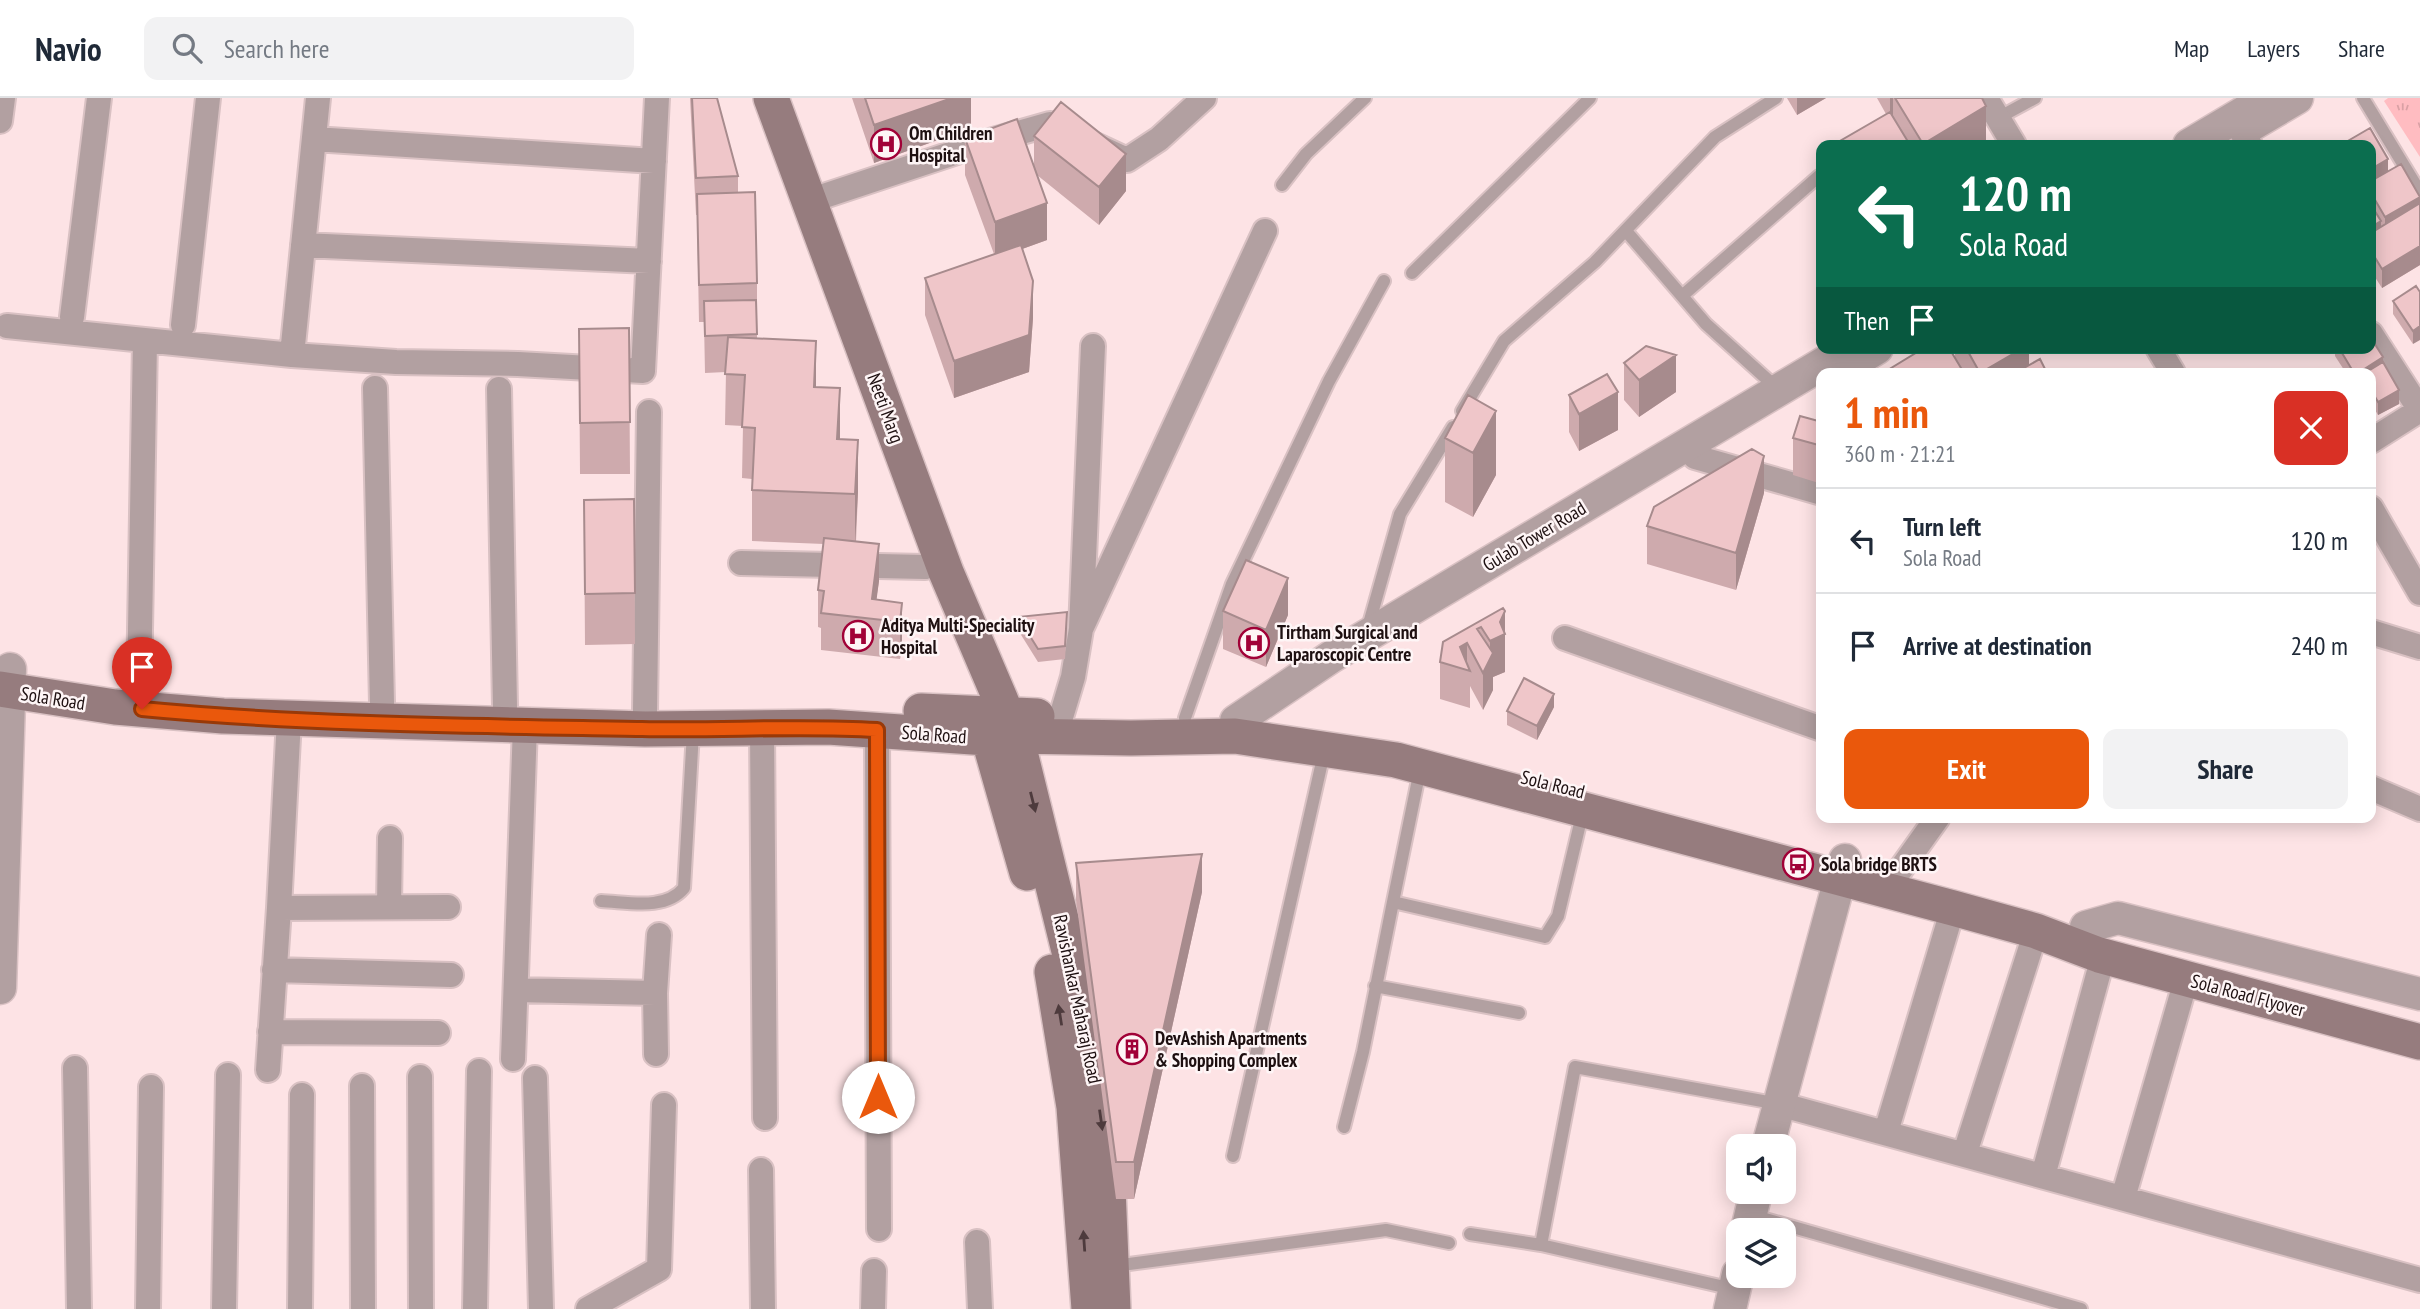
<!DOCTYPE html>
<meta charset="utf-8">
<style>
body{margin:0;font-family:"PT Sans Narrow",sans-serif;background:#f2f2f3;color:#1f2937;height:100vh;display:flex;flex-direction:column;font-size:26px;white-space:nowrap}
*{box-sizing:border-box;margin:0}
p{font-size:23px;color:#747a83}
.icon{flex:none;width:38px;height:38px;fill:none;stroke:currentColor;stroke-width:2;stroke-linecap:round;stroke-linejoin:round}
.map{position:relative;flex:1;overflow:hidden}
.details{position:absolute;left:1816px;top:270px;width:560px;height:455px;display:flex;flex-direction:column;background:#fff;border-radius:14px;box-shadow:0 4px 18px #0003}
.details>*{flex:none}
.hud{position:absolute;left:1816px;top:42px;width:560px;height:214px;border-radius:14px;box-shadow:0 4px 18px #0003;background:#0b6e4f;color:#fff;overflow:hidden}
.tools{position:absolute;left:1726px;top:1036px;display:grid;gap:14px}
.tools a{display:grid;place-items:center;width:70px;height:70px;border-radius:14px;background:#fff;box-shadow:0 4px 18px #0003;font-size:35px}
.pin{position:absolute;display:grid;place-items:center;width:60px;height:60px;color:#fff;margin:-72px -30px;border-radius:50% 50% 50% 0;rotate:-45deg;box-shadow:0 0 7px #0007}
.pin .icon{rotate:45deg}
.me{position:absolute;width:77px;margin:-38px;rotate:0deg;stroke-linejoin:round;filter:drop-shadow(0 0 5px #0008)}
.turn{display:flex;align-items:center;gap:24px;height:147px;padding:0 28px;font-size:32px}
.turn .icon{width:91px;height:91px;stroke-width:2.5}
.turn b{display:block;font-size:49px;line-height:60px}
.then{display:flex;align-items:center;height:66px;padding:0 28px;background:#0003;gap:14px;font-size:26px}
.round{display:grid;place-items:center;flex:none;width:74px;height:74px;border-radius:14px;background:#f2f2f3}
.summary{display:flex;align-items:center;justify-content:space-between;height:119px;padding:0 28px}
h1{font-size:42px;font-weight:800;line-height:52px;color:#ea580c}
.action{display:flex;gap:14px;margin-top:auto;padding:14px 28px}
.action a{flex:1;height:80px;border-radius:14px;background:#ea580c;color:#fff;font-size:28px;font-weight:800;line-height:80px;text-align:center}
.action a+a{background:#f2f2f3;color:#1f2937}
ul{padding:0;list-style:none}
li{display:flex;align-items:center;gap:21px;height:105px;padding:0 28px;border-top:2px solid #e0e1e3}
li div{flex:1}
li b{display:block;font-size:26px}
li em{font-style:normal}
header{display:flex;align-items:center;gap:42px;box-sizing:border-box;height:98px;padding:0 35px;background:#fff;border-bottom:2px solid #e0e1e3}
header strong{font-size:33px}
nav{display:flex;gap:38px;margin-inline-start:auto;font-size:24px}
.search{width:490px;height:63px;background:#f2f2f3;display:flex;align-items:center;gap:18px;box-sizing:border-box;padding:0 24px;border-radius:14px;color:#747a83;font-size:26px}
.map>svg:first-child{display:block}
.park{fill:url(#park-tufts)}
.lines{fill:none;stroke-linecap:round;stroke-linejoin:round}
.service-casing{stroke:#d9c1c3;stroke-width:16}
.minor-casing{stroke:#d9c1c3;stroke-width:28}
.tertiary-casing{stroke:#d9c1c3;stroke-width:35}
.secondary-casing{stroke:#d9c1c3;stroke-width:38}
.service{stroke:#b2a0a1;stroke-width:12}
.minor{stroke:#b2a0a1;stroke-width:24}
.tertiary{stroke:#b2a0a1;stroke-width:32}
.secondary{stroke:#967c7e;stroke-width:35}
.wall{fill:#ceaaad}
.shaded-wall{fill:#a78b8d}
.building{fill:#efc6c9;stroke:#a78b8d;stroke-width:2}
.oneway{fill:#4e3b3d}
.route-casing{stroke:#983908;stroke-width:18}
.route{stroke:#ea580c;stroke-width:12}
.labels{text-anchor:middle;stroke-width:5;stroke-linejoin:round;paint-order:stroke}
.poi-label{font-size:19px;font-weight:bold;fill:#1e1011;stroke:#fef5f6;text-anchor:start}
.street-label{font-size:19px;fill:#1e1011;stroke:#fef5f6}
</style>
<header>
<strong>Navio</strong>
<div class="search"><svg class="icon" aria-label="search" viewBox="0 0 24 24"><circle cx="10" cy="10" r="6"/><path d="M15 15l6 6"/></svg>Search here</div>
<nav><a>Map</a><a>Layers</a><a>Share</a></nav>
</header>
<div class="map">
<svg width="2420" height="1211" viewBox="0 0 2420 1211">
<defs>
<pattern id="park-tufts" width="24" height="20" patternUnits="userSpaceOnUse" patternTransform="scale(1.75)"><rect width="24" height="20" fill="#ffbcc1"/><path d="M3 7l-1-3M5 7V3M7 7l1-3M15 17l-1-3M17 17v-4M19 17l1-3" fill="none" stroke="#daa1a5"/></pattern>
</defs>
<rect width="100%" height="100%" fill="#fde3e5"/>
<path class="park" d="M2388 0H2420V59L2384 3Z"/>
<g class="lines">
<g class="service-casing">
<path id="service" d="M2363 0 2420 94
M1998 20 2035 0
M1282 87 1306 56 1365 0
M1626 133 1706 226 1779 292
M1412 175 1590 0
M1682 198 1819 78
M1462 313 1504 243 1595 164 1715 39 1776 0
M1367 533 1400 416 1453 329
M1185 620 1232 486 1329 283 1384 183
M1420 672 1393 804 1545 839 1558 818 1583 713
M601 803C628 804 665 813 684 790L693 634
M1375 888 1519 915
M1344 1029 1363 954 1393 804
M1233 1058 1324 655
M1751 1117 2081 1211
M1470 1136 1541 1147 1733 1191
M1541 1147 1575 969 1779 1006
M1114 1168 1386 1132 1449 1145"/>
</g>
<g class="minor-casing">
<path id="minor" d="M1986 0 2014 47
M0 23 3 0
M2241 33 2250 47
M314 41 654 63
M809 103 990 43 1050 26 1127 62 1159 41 1204 0
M303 147 649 163
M72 219 99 0
M183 227 208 0
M7 228 292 257 396 264 518 266 643 273 657 0
M2371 236 2420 312 2371 343
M2158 250 2173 275
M292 257 318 0
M375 290 382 605
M499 291 505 609
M1695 359 1822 395
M2371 410 2420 495
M741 465 925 469
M1081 531 1265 133
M2371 534 2420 549
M1565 540 1822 631
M139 590 145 242
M645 613 649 314
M1061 619 1073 579 1081 531 1093 248
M762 630 765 1020
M877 632 879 1131
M2371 690 2420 711
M1898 775 1938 719
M389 809 390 740
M279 810 289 621
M274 872 451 877
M516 892 655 895 659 837
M655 895 656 956
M270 934 438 935
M513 961 525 628
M75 970 79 1211
M268 972 279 810 448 809
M420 979 421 1211
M535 980 541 1211
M362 988 363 1211
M1779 1006 2420 1182
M1886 1034 1953 810
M1965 1055 2036 833
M761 1072 763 1211
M2043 1078 2101 866
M2123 1100 2184 889
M977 1144 980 1211
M148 1211 151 989
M224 1211 228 977
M300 1211 302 997
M475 1211 479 973
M588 1211 659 1171 664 1007
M873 1211 874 1173"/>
</g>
<g class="tertiary-casing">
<path id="tertiary" d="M2253 26 2297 0
M2189 47 2268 0
M1836 275 1877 250
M1235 638 1236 623 1331 559 1849 250
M2086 829 2118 820 2420 896
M0 890 10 571
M1768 1048 1845 762
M1747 1132 1756 1094
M1730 1211 1738 1176"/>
</g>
<g class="secondary-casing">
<path id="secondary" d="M771 0 946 474 1016 638 1088 930 1107 1066 1113 1211
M0 591 115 609 223 618 645 631 828 629 987 640 1016 638 1131 640 1235 638 1396 662 1953 810 2036 833 2099 857 2420 944
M921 613 1037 618
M982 617 1027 775
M1052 874 1074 1009 1089 1211"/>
</g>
<use href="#service" class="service"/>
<use href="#minor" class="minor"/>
<use href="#tertiary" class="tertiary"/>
<use href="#secondary" class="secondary"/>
</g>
<path class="wall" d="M690 0H717L738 78V95L757 185V240L816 289 840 341 858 394 856 444 879 483 876 502 902 505V542L900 561 821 552V530L818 529V492L824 446 752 443V381L742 380 743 328 725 327 726 274 705 275 704 224H699L697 117H696Z
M852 0H971V30L874 65Z
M1787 0H1826L1797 17Z
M1877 0H1982L1986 45 1983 47H1833L1886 16Z
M2370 30 2388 61V73L2401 66 2420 98V167L2382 190 2371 173V47H2346V44Z
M1034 38 1126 93 1099 127 1037 77 1047 142 1022 151 1033 220 1029 274 954 300 925 217V180L994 156 965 77V40L1034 69Z
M2416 188 2413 246 2393 216V203Z
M629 230 630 376H580L579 231Z
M1955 250H2029V267L2047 275H1883L1955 261Z
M2335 250H2371L2383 264 2399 306 2378 317 2371 305V275H2346L2335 258Z
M1624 265 1676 294 1639 319 1624 302Z
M1468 297 1496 377 1473 419 1445 404V340Z
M1569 297 1618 332 1579 353 1569 334Z
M1822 324V386L1793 377V340Z
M1764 395 1736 492 1647 466V428Z
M634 401 635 546 585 547 584 402Z
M1223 513 1288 517 1266 569 1223 551Z
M1505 513V574L1493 579V592L1483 612 1470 588V610L1440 601V564L1443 544Z
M1018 519 1067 528 1065 561 1038 564 1018 532Z
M1554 609 1537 642 1507 627V613Z
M1076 765 1202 794 1134 1101H1116L1076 802Z"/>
<path class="shaded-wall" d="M952 0H971V30L874 65V27Z
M1797 0H1826L1797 17Z
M1890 0H1893V20L1890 22Z
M1986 8V45L1983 47H1923V46Z
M1126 56V93L1099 127V89Z
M2388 61V74L2371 84V71Z
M2420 99V112L2385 132V119Z
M1047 105V142L995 161V124Z
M2381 123V136L2371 142V129Z
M2420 148V167L2382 190V171Z
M1033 183V220L1029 274 954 300V263Z
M2420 228V242L2413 246V233Z
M816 243V294L814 289Z
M2023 250H2029V275H1980Z
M1676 257V294L1639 319V282Z
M2383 259V272L2371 275H2358Z
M840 290V341H837Z
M2399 292V306L2378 317V304Z
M1618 294V332L1579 353V316Z
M1496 313V377L1473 419V355Z
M858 342V394L855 447V396Z
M1764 358V395L1736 492V455Z
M879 446V483L874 521 872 501Z
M1288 480V517L1266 569V532Z
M902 505V542L900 561V524Z
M1505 513V574L1493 579V592L1483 612V575L1490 561V543L1500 524Z
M1467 545V572L1460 549Z
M1554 596V609L1537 642V628Z
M1202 756V794L1134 1101V1064Z"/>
<path class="building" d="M692 0H717L738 78 696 80Z
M865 0H952L874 27Z
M1895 0H1982L1986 8 1923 46Z
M1061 4 1126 56 1099 89 1034 38Z
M1890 14 1910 47H1833Z
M1017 21 1047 105 995 124 965 40Z
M2370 30 2388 61 2371 71V47H2348L2346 44Z
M2401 66 2420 99 2385 119 2371 95V83Z
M755 94 757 185 699 187 697 96Z
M2420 105V148L2382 171 2371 153V135Z
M2371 107 2381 123 2371 129Z
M1021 147 1033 183 1029 237 954 263 925 180Z
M2416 188 2420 194V228L2413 233 2393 203Z
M756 202 757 236 705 238 704 203Z
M629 230 630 324 580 325 579 231Z
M728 239 816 243 814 289 840 290 837 341 858 342 855 396 752 392 755 330 742 329 745 277 725 276Z
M2371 240 2383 259 2358 275H2354L2339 250H2371Z
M1646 248 1676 257 1639 282 1624 265Z
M1924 250H1949L1964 275H1883Z
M1966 250H2023L1980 275Z
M2040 261 2047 275H2015Z
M2383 264 2399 292 2378 304 2371 292V275H2365Z
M1607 276 1618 294 1579 316 1569 297Z
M1468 297 1496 313 1473 355 1445 340Z
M1800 318 1822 324V348L1793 340Z
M1752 351 1764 358 1736 455 1647 428 1654 409Z
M634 401 635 495 585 496 584 402Z
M824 440 879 446 872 501 902 505 900 524 821 515 824 493 818 492Z
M1246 462 1288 480 1266 532 1223 513Z
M1503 510 1505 513 1500 524 1505 536 1490 543 1481 529 1477 531 1493 555 1483 575 1467 545 1460 549 1470 573 1440 564 1443 544Z
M1067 514 1065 548 1038 551 1018 519Z
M1524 580 1554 596 1537 628 1507 613Z
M1202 756 1134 1064H1116L1076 765Z"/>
<defs><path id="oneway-solid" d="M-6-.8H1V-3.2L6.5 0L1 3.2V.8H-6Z" transform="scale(1.75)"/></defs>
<g class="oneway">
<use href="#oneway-solid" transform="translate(1033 704) rotate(76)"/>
<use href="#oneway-solid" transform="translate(1060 917) rotate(-99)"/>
<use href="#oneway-solid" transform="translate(1101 1022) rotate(82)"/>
<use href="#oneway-solid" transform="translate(1084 1143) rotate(-94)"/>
</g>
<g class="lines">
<g class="route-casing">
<path id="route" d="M142 611C308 627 476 628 642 631 721 633 798 627 877 632L878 999"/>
</g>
<use href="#route" class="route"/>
</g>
<defs>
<g id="hospital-ring" transform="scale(1.575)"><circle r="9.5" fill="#fef5f6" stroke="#a10137" stroke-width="1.5"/><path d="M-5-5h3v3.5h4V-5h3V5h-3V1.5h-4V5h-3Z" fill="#a10137"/></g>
<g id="bus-ring" transform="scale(1.575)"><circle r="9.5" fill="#fef5f6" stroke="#a10137" stroke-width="1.5"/><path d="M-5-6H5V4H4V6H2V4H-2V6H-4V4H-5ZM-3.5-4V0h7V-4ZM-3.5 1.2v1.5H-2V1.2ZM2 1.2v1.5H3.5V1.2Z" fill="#a10137"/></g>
<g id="building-ring" transform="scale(1.575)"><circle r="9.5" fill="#fef5f6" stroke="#a10137" stroke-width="1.5"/><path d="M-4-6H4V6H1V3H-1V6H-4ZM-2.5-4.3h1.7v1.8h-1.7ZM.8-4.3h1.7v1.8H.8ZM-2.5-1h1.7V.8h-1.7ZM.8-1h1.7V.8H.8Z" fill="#a10137"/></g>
</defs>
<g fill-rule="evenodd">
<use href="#hospital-ring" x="886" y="46"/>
<use href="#hospital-ring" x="858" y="538"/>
<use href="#hospital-ring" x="1254" y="545"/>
<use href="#bus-ring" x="1798" y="766"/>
<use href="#building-ring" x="1132" y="951"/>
</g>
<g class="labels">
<g class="poi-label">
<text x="909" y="42">Om Children<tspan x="909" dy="22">Hospital</tspan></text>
<text x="881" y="534">Aditya Multi-Speciality<tspan x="881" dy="22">Hospital</tspan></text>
<text x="1277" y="541">Tirtham Surgical and<tspan x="1277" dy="22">Laparoscopic Centre</tspan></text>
<text x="1821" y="773">Sola bridge BRTS</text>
<text x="1155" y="947">DevAshish Apartments<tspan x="1155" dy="22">&amp; Shopping Complex</tspan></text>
</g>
<g class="street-label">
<text transform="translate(886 310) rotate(70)" y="7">Neeti Marg</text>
<text transform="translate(1534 438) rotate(-31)" y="7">Gulab Tower Road</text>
<text transform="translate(53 600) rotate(9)" y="7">Sola Road</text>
<text transform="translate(934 636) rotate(4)" y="7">Sola Road</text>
<text transform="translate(1553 686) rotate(14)" y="7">Sola Road</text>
<text transform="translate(2248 897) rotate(15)" y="7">Sola Road Flyover</text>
<text transform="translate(1078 901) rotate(78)" y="7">Ravishankar Maharaj Road</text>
</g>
</g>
</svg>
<div class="tools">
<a><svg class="icon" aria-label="sound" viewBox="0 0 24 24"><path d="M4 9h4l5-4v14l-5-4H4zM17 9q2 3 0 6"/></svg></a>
<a><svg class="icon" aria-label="layers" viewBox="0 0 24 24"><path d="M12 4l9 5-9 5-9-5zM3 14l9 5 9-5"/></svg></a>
</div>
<div class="pin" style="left:142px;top:611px;background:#d93025"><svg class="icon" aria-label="arrive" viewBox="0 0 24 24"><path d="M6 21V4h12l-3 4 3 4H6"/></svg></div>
<svg class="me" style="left:878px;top:999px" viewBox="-20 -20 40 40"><circle r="19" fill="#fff"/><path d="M0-13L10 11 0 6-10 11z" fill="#ea580c"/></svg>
<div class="hud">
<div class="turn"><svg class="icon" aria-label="left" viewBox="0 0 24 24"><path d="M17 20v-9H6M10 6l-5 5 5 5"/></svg><div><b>120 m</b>Sola Road</div></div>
<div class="then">Then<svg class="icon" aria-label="arrive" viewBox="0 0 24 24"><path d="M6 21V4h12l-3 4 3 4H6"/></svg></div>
</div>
<section class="details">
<div class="summary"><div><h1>1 min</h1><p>360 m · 21:21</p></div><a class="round" style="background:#d93025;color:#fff"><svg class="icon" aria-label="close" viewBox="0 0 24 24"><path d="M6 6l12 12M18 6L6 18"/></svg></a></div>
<ul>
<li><svg class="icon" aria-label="left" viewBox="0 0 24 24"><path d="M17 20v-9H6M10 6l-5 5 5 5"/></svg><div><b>Turn left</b><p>Sola Road</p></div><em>120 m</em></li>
<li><svg class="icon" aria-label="arrive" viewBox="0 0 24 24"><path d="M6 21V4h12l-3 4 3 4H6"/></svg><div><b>Arrive at destination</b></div><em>240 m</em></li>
</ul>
<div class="action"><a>Exit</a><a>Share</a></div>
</section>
</div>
